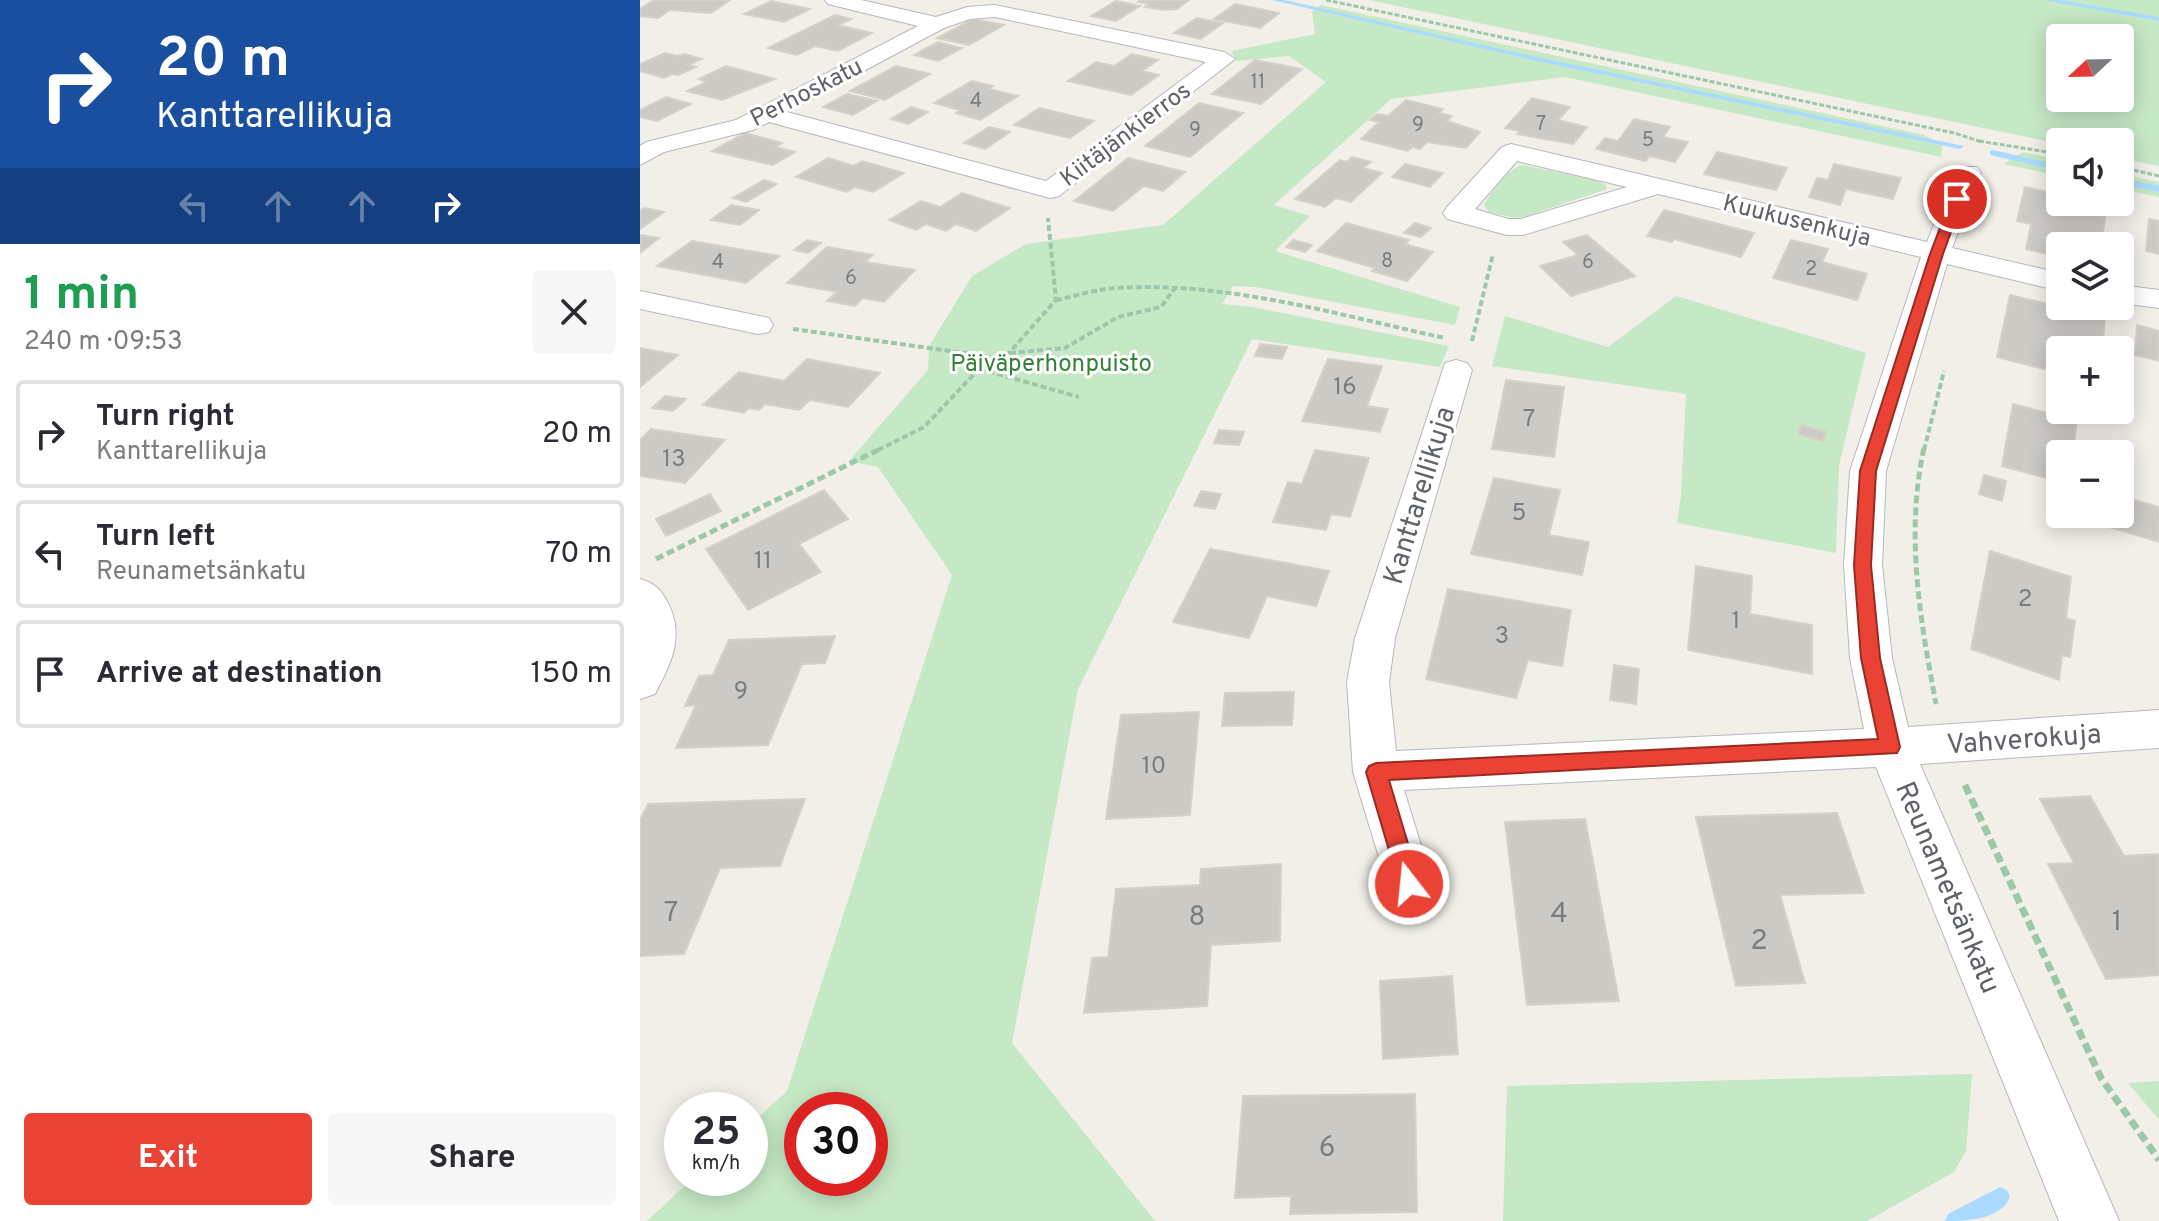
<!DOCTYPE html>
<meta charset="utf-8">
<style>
body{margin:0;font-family:Overpass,sans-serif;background:#f7f7f7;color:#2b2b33;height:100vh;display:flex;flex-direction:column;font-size:30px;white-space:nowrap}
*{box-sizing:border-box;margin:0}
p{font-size:26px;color:#7c7c81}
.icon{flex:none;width:44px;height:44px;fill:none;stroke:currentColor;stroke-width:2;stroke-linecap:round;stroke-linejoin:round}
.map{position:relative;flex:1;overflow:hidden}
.sheet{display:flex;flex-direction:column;background:#fff;width:640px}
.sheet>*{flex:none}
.hud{background:#1a4fa0;color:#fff;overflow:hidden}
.needle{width:52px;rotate:248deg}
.buttons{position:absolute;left:1406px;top:24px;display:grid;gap:16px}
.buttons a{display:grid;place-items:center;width:88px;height:88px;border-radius:8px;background:#fff;box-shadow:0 4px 20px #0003;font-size:40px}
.speed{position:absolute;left:24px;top:1092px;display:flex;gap:16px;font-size:40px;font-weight:700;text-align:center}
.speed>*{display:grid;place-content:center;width:104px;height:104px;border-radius:50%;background:#fff;box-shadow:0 4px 20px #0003;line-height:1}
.speed small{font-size:20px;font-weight:400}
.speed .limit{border:12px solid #d22;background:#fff;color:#111}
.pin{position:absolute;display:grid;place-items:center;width:68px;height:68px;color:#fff;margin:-34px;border:4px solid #fff;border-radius:50%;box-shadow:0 2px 8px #0007}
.me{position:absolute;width:88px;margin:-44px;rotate:344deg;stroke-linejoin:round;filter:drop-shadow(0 0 6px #0008)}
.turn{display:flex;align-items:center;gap:28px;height:168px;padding:0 24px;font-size:36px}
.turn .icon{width:104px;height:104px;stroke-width:2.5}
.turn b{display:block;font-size:56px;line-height:68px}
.lanes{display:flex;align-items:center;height:76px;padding:0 24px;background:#0003;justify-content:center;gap:40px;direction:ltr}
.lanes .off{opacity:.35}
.round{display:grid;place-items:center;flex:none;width:84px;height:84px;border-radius:8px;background:#f7f7f7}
.head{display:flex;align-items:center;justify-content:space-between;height:136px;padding:0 24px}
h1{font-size:48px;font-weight:700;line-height:60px;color:#1e9e55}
.primary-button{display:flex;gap:16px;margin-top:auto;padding:16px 24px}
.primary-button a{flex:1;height:92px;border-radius:8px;background:#ea4335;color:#fff;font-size:32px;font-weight:700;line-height:92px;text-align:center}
.primary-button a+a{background:#f7f7f7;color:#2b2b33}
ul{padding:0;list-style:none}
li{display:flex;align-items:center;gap:24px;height:108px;margin:0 16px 12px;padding:0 8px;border:4px solid #e1e1e2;border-radius:8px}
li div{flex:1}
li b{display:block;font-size:30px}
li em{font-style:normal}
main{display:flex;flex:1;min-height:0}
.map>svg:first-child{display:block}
.green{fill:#c5e8c5;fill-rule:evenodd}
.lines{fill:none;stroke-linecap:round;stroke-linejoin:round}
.stream{fill:#aadaff;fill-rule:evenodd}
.building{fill:#cccac5;stroke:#d6d1c6;stroke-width:2}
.street-casing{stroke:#b5b8bc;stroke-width:2}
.path-far3{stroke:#9cc7a9;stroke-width:3;stroke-dasharray:5 2;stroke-linecap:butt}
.path-far2{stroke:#9cc7a9;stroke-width:4;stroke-dasharray:6 3;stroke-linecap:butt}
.path-far1{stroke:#9cc7a9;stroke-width:5;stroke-dasharray:8 4;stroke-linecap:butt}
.path{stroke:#9cc7a9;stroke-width:7;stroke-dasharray:10 5;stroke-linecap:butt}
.street{fill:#fff;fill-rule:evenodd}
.route{fill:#ea4335;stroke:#982c22;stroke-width:2}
.labels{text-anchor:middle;stroke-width:6;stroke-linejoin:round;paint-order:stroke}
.far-number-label{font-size:20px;fill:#7a7d7f}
.far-street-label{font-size:24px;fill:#5f6368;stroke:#fff}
.far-park-label{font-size:24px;fill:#348238;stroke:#fff}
.number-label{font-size:24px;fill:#7a7d7f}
.street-label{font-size:28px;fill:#5f6368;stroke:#fff}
.near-number-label{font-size:28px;fill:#7a7d7f}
</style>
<main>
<section class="sheet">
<div class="hud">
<div class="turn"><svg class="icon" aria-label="right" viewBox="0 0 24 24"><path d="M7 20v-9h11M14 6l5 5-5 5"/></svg><div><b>20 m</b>Kanttarellikuja</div></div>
<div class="lanes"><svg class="icon off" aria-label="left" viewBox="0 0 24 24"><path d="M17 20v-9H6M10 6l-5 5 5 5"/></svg><svg class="icon off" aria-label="ahead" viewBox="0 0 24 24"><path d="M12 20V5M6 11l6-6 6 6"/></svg><svg class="icon off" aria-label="ahead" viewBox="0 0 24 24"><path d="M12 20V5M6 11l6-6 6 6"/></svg><svg class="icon" aria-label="right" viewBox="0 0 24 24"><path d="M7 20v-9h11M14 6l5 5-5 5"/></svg></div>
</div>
<div class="head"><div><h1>1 min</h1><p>240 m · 09:53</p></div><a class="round"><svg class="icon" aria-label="close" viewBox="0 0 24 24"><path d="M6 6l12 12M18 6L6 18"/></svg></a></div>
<ul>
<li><svg class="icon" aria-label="right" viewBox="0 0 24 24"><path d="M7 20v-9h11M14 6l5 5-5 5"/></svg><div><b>Turn right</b><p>Kanttarellikuja</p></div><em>20 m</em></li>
<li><svg class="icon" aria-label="left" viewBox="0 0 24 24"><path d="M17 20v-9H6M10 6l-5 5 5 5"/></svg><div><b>Turn left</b><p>Reunametsänkatu</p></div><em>70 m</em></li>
<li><svg class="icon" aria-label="arrive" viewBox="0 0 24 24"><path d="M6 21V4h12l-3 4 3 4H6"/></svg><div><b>Arrive at destination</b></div><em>150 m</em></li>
</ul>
<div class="primary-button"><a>Exit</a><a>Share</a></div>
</section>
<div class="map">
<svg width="1519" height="1221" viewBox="0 0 1519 1221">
<rect width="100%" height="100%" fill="#f1efe8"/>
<path class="green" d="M729 0H1519V166L1480 158V142L1420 144ZM1420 38H1480V98H1420Z
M681 5 1284 135 1302 145 1301 157 925 77 751 99 634 205 670 216 635 251 820 307 815 325 616 287 593 286 582 304 612 307 809 346 800 367 612 339 438 689 372 1043 515 1221H7L53 1178H110V1125L147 1091 312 575 238 467 209 461 288 370 289 346 332 276 386 244 523 225 686 82 649 56 597 61 591 51 675 34 672 11ZM230 1110V1178H162V1110Z
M1383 152 1420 160V176L1364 164Z
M883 165 955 180 965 184 967 189 887 216 874 218 849 212 844 205C851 192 868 168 883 165Z
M1480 174 1519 182V197L1480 189Z
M1036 296 1226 353 1199 465 1196 553 1037 523 1041 495 1046 394 852 366 865 316 968 347Z
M1332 1074 1326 1151 1314 1172 1227 1221H863L867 1086Z
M1519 1081V1120L1488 1083Z"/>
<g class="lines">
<path class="stream" d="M632 0H645L892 56 1324 146 1320 149 892 60Z
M1403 0H1420L1519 17V21Z
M1353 150 1420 165V171L1350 155V151Z
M1480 178 1519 186V192L1480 184Z
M1360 1187 1367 1190 1370 1197C1361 1220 1326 1221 1305 1221L1308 1214Z"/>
</g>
<path class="building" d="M14 0H90L71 13 30 10 18 18 0 16V9Z
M501 0H549L537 9 523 10 505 7 509 4 498 2Z
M131 1 170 9 144 22 104 14Z
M476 1 500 6 476 21 451 16Z
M595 4 639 13 620 28 574 19Z
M195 15 211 19 198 25 232 33 198 51 175 46 157 55 128 48Z
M557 18 583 23 561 39 534 33Z
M333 19 364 25 329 45 297 38Z
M298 42 322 48 298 61 274 55Z
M25 53 38 56 45 54 62 59 48 65 56 67 38 75 32 74 24 78 0 71V64Z
M492 54 518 60 502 71 519 75 491 95 428 81 456 62 474 66Z
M615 60 662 69 621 104 572 94Z
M86 66 135 79 82 100 47 91 67 82 59 79Z
M256 66 290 74 245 100 210 91Z
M332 81 353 86 349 89 378 96 340 120 316 113 320 110 294 103Z
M207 94 237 101 213 115 183 107Z
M26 97 51 104 17 121 0 117V110Z
M892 98 930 107 918 120 947 127 933 144 877 134 880 131 865 128Z
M766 100 803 109 799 113 812 116 807 121 840 132 826 148 787 142 780 149 772 147 768 151 721 139 739 122 730 120 737 114 748 116Z
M559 103 603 113 550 157 505 146Z
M271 107 288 112 268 124 251 119Z
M399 108 454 121 430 138 374 125Z
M994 119 1030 127 1023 137 1048 142 1035 162 1009 156 1006 161 956 149 965 138 978 141Z
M349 127 370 132 345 149 324 143Z
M105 133 142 143 136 147 155 152 133 165 72 151Z
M1077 152 1147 168 1136 190 1064 174Z
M712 157 731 162 723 168 742 173 711 202 696 198 685 207 655 199 700 160 707 162Z
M188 158 214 166 222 161 264 173 233 192 215 187 207 192 156 177Z
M488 158 545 172 523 191 504 186 473 211 434 201Z
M765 164 803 173 790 187 752 177Z
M1194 164 1261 178 1253 199 1206 189 1200 205 1169 197 1177 178 1188 180Z
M124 180 137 184 106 202 93 198Z
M1385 187 1420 195 1417 206 1465 217 1462 240 1431 233 1429 246H1420V257L1386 249 1391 224 1377 221Z
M322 193 370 208 336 231 316 224 306 231 286 224 276 230 249 220 281 201 300 207Z
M91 205 119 210 100 225 71 220Z
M4 208 24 212 0 229V211Z
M1024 210 1114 233 1101 257 1034 239 1032 242 1007 236Z
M1509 219 1519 221V254L1506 251Z
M706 223 769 240 765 244 793 252 767 281 732 271 735 268 677 251Z
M775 223 791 228 781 237 764 233Z
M947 235 995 276 931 296 900 266 938 255 923 242Z
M0 236 1 235 19 238 0 253Z
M167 240 181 243 168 253 154 250Z
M653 240 672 245 665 252 646 247Z
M1151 240 1188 249 1182 262 1227 274 1217 300 1133 278Z
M52 241 139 256 106 283 17 266Z
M187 247 233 255 225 262 275 270 244 302 223 298 215 306 187 301 197 292 147 283Z
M1370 295 1465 318 1462 350 1431 345 1430 350H1420L1416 372 1357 357Z
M1497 325 1519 331V361L1495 355Z
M620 344 647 347 642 359 615 356Z
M0 348 38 355 0 387Z
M167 359 240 373 208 407 170 400 159 410 125 404 119 410 109 408 104 413 63 405 99 372 144 381Z
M688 359 742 366 727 406 748 409 740 432 662 421Z
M866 380 924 387 914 457 852 449Z
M25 396 46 399 33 411 12 408Z
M1373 404 1437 421 1433 454H1420V482L1362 466Z
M1161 425 1186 432 1183 441 1158 434Z
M11 429 85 440 45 483 0 476V440Z
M579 430 604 432 599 445 574 443Z
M675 450 729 458 710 517 691 514 686 530 633 522 648 482 662 484Z
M1344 475 1366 481 1362 501 1339 494Z
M854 478 920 490 909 535 949 542 942 575 831 554Z
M184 490 208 519 159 544 181 572 108 610 66 549Z
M561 491 581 494 575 509 554 506Z
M70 494 81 511 26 536 16 519Z
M1480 496 1519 507V542L1453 522 1454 514H1480Z
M570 549 689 571 676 606 627 596 609 638 533 622Z
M1350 551 1431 577 1426 618 1435 621 1430 657 1422 655 1419 680 1331 649Z
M1056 566 1112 576 1110 614 1172 625V674L1048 650Z
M808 589 931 610 922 666 888 660 876 698 786 679Z
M195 636 185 663 162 664 128 745 36 748 56 705 45 706 59 676 73 675 89 640Z
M974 665 999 669 996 704 970 700Z
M654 692 652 725 582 726 585 693Z
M559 712 550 815 466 819 481 715Z
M1450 796 1484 856 1519 854V975L1466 979 1408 864 1434 863 1400 799Z
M165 799 140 866 80 868 44 954 0 956V820L8 804Z
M1197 813 1224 893 1140 895 1165 983 1096 986 1056 817Z
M945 819 979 1001 887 1005 865 822Z
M641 864 640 941 571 945 567 1006 444 1013 452 958 468 957 476 889 560 885 561 869Z
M812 976 818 1054 743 1059 740 981Z
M775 1094 777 1212 650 1214 651 1196 595 1198 603 1096Z"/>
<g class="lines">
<g class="street-casing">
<path id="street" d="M185 0H221L296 17 327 7 355 5 584 52 595 59 419 196 410 198 129 122 113 130 24 152 0 165V146L6 142 96 120 278 26 188 4ZM355 17 566 62 406 181 147 112 304 28 330 19Z
M871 144 1287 242 1315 172 1319 167H1337L1341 172 1312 248 1420 273V291L1307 264 1246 471 1242 565 1252 658 1268 727 1519 710V748L1280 764 1479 1221H1419L1236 767 764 790 793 884 786 900 769 907 752 900 713 772 707 682 715 638 805 363 816 360 827 363 832 370 755 638 749 682 756 751 1224 729 1210 658 1204 565 1210 471 1281 257 1018 194 883 235H867L807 219 803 213 807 207 862 147ZM877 161 987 187 881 219H868L835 209Z
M1480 285 1519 290V308L1480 303Z
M0 291 129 318 133 325 129 332 118 334 0 309Z
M0 579C15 583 21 590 28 603 45 637 31 663 15 694L0 699Z"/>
</g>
<path class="path-far3" d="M686 0 1314 133 1339 141 1338 144
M1339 141 1420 154
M1480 167 1519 176"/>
<path class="path-far2" d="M416 300C436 296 456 289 477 288 587 281 698 315 805 338
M153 329 353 357
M832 341 853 254
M370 353 425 348 478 317 521 307 535 288
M340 369 439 397
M238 450 284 427 339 369 354 358 369 353 416 300 408 218
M1284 450 1304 371"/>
<path class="path-far1" d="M1284 448C1265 534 1280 619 1296 704
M16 559 242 448"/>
<path class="path" d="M1325 785 1461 1078 1519 1160"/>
<use href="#street" class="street"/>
</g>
<path class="route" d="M1317 196 1323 199 1303 254 1236 471 1231 565 1240 658 1260 747 1257 753 749 780 780 884 777 891 769 895 761 891 726 772 729 766 736 763 1238 739 1221 658 1214 565 1220 471 1290 254 1311 199Z"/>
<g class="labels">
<g class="far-number-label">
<text x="618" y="88">11</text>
<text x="336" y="107">4</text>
<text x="901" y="130">7</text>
<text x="778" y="131">9</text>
<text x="555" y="136">9</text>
<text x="1008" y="146">5</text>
<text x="747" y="267">8</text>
<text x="78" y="268">4</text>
<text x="948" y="268">6</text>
<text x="1171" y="275">2</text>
<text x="211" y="284">6</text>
</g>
<g class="far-street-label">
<text transform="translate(166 92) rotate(-27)" y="8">Perhoskatu</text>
<text transform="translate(485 134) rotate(-37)" y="8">Kiitäjänkierros</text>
<text transform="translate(1157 220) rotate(14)" y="8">Kuukusenkuja</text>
</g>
<g class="far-park-label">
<text x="411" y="371">Päiväperhonpuisto</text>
</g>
<g class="number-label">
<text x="705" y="394">16</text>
<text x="889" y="426">7</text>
<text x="34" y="466">13</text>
<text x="879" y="520">5</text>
<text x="123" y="568">11</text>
<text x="1385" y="606">2</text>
<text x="1096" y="628">1</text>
<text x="862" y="643">3</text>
<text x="101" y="698">9</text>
<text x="514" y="773">10</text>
</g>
<g class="street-label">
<text transform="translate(778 495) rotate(-73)" y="10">Kanttarellikuja</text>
<text transform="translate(1384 738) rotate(-4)" y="10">Vahverokuja</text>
<text transform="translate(1309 887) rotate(67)" y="10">Reunametsänkatu</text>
</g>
<g class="near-number-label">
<text x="31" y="921">7</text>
<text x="919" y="922">4</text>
<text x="557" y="925">8</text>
<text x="1477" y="930">1</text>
<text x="1119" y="949">2</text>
<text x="687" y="1156">6</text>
</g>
</g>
</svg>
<div class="buttons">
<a><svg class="needle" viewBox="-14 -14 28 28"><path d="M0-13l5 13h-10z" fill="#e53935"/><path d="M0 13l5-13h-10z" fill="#7c7c81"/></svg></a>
<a><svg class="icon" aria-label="sound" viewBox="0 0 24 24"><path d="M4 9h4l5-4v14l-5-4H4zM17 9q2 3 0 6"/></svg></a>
<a><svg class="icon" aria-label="layers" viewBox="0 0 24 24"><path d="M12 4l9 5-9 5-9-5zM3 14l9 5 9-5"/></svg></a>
<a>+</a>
<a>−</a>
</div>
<div class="speed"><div>25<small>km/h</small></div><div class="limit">30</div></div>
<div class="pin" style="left:1317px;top:199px;background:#d93025"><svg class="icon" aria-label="arrive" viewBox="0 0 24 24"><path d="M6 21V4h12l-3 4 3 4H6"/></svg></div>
<svg class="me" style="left:769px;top:884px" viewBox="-20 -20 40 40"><circle r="17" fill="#ea4335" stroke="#fff" stroke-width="3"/><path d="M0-11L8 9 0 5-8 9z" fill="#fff"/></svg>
</div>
</main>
